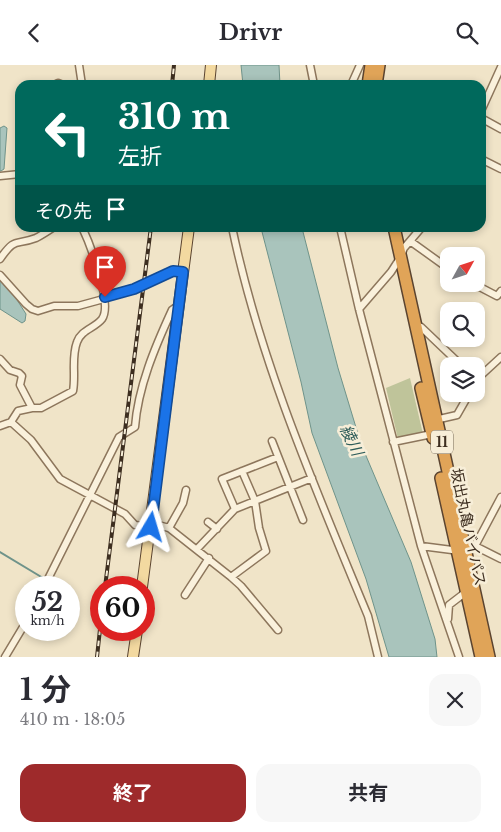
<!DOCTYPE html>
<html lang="ja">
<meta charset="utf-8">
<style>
body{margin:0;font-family:"Libre Baskerville","Noto Sans JP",serif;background:#f7f7f7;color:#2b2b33;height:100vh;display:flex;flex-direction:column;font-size:19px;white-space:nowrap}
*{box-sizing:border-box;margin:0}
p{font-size:16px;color:#7c7c81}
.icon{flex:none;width:28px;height:28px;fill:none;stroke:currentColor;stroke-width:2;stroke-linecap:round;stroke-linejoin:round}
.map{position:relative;height:592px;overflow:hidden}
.side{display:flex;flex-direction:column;background:#fff;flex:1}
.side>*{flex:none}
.hud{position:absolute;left:15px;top:15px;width:471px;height:152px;border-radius:15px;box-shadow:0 2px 8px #0003;background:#00695c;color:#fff;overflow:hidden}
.needle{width:32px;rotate:50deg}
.fabs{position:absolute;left:440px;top:182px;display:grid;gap:10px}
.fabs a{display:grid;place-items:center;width:45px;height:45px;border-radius:10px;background:#fff;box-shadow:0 2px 8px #0003;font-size:25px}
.speed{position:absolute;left:15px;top:511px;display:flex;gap:10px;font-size:25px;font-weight:700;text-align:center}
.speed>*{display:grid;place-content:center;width:65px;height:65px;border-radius:50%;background:#fff;box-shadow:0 2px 8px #0003;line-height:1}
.speed small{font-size:12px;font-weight:400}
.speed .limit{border:8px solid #d22;background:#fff;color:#111}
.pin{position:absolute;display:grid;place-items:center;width:42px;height:42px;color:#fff;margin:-51px -21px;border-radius:50% 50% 50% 0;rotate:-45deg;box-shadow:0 0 5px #0007}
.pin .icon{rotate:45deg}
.me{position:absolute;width:55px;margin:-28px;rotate:7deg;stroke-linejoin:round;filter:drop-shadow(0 0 4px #0008)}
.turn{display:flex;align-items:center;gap:18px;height:105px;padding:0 20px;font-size:22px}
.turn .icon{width:65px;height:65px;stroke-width:2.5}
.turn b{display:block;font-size:35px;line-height:42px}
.then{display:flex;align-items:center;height:48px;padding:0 20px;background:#0003;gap:10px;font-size:19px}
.round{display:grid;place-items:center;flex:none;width:52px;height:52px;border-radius:15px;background:#f7f7f7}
.overview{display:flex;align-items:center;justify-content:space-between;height:85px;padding:0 20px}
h1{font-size:30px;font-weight:700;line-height:38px}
.cta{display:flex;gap:10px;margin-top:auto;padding:10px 20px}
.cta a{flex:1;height:58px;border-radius:15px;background:#9e2a2b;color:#fff;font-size:20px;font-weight:700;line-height:58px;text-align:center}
.cta a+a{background:#f7f7f7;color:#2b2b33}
header{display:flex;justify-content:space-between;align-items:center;height:65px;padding:0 20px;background:#fff;font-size:22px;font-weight:700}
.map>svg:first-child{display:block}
.cemetery{fill:#bfc49a}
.water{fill:#a9c4bc;stroke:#6f938a}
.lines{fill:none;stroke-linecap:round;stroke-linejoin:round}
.stream{stroke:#6f938a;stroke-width:2}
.street-casing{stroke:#8d765c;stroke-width:9}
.primary-casing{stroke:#5b4430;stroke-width:12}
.highway-casing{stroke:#5b4430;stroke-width:14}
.street{stroke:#faf1dc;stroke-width:6}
.primary{stroke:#f3d9a0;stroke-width:10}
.highway{stroke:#e0a458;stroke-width:11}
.rail-casing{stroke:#3d2e20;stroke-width:4}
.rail{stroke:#f7eed8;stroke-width:2;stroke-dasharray:5.5;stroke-linecap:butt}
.route-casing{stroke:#114b97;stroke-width:12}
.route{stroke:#1a73e8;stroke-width:9}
.labels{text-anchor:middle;stroke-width:5;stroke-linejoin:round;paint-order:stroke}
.shield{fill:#f7eed8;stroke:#756857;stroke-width:1}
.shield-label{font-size:14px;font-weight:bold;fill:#3d2e20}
.street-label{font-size:15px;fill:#3d2e20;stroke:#f7eed8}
.water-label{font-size:16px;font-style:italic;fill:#2f5d5a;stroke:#f7eed8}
</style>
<header><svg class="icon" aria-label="back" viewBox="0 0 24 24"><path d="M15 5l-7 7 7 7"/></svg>Drivr<svg class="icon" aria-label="search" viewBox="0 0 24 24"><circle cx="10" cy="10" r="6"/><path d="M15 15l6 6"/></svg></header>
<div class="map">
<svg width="501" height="592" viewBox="0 0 501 592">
<rect width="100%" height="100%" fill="#f0e4c8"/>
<path class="cemetery" d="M410 313 423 369 398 374 386 323Z"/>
<path class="water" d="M241 0H279L280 20H243Z
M4 61 7 63 4 104 1 106H0V63Z
M261 163H302L338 303 361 379 411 497 435 574 437 592H389L366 514 312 368 301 317Z
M0 214 12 227 26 249 25 256 22 258 0 244Z"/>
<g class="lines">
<path class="stream" d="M0 487 43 513"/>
<g class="street-casing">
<path id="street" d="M79 0 82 20
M310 0 314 20
M54 20 58 18 63 20
M351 20 360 0
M481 46 501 2
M481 53 501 64
M481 94 501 104
M0 111 20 109
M82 162C90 179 113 239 102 254 95 263 81 265 77 277 71 293 76 310 73 326L41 343H32L18 346 11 357 31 375 60 414 125 449 135 460 151 462
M232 162C260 297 316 425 368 551L378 592
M340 162 359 244 421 481 459 592
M410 176 449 204
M0 194C16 171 15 181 36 173 42 170 48 166 54 162
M0 210 26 239 32 244 38 246 54 241H78L100 235 108 230 135 223 173 206 183 207
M474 219 497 231 501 226
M359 244 391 207 400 193 404 183 422 162
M421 262 462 301
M0 294 10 305 19 308 22 311 20 320 32 343
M476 315 501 292
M435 355 457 350 469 329
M0 361 11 357
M272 376 303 455
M393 377 432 369
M235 444 222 414 278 392
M208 457 217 464
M151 458 169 463 231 512 241 521 278 565
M169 463 183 438 186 425
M421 481 452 485 475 481 501 494
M475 481 501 432
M197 484 235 444 312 413
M231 512 266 486 259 463 255 436 242 406
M44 522 119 372 135 362C138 322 155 282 172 245L179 240
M185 530 209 493
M448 554 449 540 466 527
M5 592 26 557"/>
</g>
<g class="primary-casing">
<path id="primary" d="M209 20 211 0
M142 522 189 162
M133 592 137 565"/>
</g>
<g class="highway-casing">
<path id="highway" d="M368 20 371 0
M376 20 379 0
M394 162 489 592
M421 323 433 373
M441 413 481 592"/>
</g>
<use href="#street" class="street"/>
<use href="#primary" class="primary"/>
<use href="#highway" class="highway"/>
<g class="rail-casing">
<path id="rail" d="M172 20 174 0
M105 522 151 162
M97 592 101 555"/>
</g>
<use href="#rail" class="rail"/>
</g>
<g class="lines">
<g class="route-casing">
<path id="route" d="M105 232 134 224 173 206 183 207 151 462"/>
</g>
<use href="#route" class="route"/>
</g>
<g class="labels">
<rect class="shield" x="431" y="365.5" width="22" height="23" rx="4"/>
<g class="shield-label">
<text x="442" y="382">11</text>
</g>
<g class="street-label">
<text transform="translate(468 462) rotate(78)" y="5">坂出丸亀バイパス</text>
</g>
<g class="water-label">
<text transform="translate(352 375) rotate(64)" y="6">綾川</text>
</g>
</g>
</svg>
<div class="fabs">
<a><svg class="needle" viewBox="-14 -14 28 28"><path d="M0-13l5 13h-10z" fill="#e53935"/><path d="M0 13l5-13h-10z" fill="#7c7c81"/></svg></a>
<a><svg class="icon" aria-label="search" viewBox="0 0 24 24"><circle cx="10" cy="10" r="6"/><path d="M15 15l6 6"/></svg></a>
<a><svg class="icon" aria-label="layers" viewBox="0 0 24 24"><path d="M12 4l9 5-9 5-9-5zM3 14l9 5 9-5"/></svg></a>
</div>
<div class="speed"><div>52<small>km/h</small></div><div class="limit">60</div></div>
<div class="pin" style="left:105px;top:232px;background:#d93025"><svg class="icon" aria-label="arrive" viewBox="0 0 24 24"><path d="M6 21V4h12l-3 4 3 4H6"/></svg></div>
<svg class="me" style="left:151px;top:462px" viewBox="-20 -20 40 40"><path d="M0-17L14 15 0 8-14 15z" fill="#1a73e8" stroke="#fff" stroke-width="4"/></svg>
<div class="hud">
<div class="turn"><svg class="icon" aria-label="left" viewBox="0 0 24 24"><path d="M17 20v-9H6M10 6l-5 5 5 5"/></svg><div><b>310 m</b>左折</div></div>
<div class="then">その先<svg class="icon" aria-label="arrive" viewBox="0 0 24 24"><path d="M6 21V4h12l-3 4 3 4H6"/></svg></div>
</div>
</div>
<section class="side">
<div class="overview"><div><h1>1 分</h1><p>410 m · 18:05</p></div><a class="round"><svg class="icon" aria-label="close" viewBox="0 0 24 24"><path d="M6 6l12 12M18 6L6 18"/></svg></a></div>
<div class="cta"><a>終了</a><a>共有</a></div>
</section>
